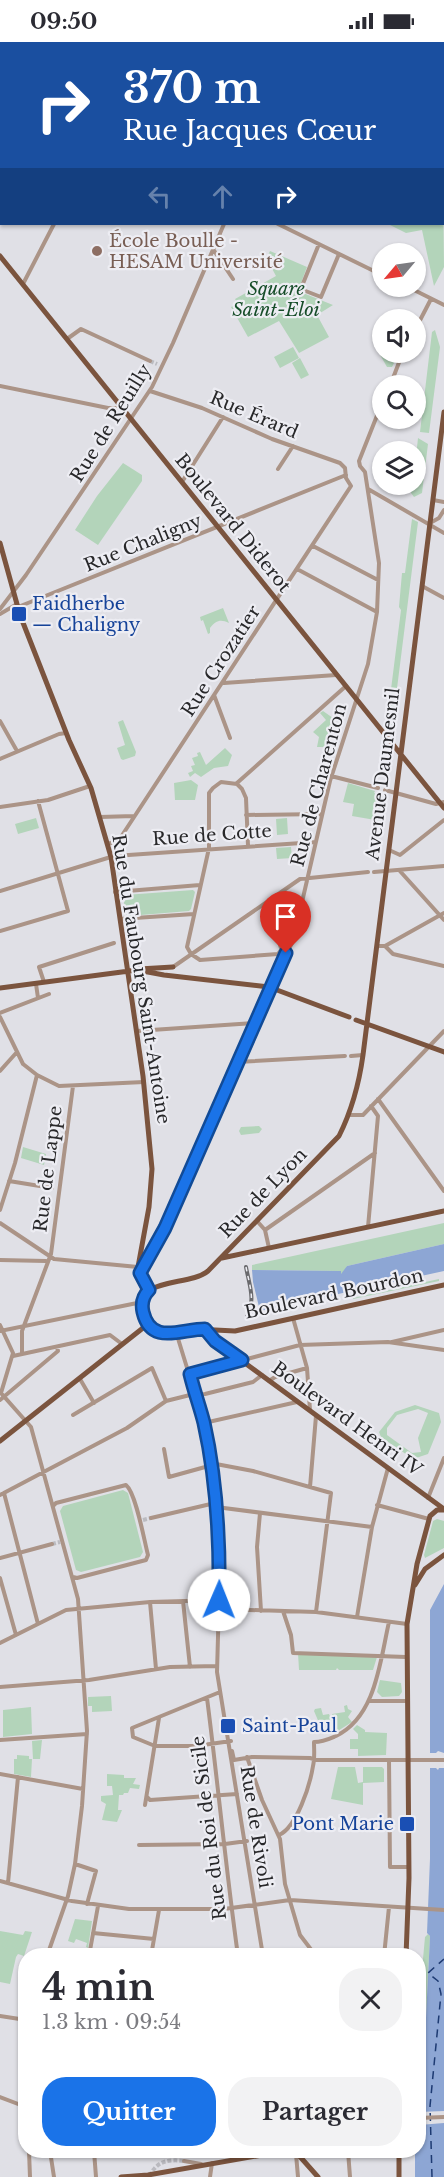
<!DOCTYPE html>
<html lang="fr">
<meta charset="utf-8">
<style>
body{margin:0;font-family:"Libre Baskerville",serif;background:#f2f2f3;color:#2b2b33;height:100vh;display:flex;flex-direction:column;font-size:22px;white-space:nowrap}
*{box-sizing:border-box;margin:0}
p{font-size:20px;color:#7c7c81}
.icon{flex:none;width:33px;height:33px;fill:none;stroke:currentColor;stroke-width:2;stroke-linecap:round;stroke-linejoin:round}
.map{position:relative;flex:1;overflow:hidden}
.side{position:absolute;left:18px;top:1906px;width:408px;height:210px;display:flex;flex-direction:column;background:#fff;border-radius:24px;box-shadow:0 2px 4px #0004}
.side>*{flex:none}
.guide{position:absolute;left:0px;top:0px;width:444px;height:183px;box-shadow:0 2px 4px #0004;background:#1a4fa0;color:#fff;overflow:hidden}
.needle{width:39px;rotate:241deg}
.controls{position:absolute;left:372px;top:201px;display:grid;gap:12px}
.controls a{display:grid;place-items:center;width:54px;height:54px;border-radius:50%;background:#fff;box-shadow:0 2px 4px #0004;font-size:30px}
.pin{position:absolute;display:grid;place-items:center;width:51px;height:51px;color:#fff;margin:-62px -26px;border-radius:50% 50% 50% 0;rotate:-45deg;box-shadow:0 0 6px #0007}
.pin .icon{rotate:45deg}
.me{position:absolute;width:66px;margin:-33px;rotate:1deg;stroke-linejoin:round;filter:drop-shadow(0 0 4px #0008)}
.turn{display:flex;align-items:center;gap:21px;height:126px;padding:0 24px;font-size:27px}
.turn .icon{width:78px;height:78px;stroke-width:2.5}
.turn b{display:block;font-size:42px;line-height:51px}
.lanes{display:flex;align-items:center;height:57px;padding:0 24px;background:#0003;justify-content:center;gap:30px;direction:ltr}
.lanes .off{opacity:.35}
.round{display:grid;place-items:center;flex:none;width:63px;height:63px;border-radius:24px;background:#f2f2f3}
.summary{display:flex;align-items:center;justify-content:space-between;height:102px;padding:0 24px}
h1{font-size:36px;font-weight:700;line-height:45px}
.button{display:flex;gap:12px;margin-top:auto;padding:12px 24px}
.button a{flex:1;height:69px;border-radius:24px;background:#1a73e8;color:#fff;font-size:24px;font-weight:700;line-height:69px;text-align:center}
.button a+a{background:#f2f2f3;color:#2b2b33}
.status{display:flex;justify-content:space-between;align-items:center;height:42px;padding:0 30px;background:#fff;direction:ltr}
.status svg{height:16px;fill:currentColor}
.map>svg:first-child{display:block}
.green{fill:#b3d4ba;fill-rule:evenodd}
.water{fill:#8da6d4}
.pier{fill:#e0e0e6}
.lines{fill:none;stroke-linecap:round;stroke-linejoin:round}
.ferry{stroke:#1d3a72;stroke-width:1.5;stroke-dasharray:8 6;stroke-linecap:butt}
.minor-tunnel{stroke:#bbbbc0;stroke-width:4;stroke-dasharray:4 2;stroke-linecap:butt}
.minor{stroke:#ab9487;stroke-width:4}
.major{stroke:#7b543e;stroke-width:5}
.rail-casing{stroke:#6a6a6d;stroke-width:4}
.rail{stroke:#ededf3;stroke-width:1.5;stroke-dasharray:4.5;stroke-linecap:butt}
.route-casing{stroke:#114b97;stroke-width:15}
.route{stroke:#1a73e8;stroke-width:10}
.education-dot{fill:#8d6e63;stroke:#ededf3;stroke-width:2}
.transit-dot{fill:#1a4fb4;stroke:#ededf3;stroke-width:2}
.labels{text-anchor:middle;stroke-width:4.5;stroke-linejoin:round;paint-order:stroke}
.education-label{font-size:18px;fill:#785e54;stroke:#ededf3;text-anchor:start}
.park-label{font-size:18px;font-style:italic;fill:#164d29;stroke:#ededf3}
.street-label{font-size:18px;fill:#28282a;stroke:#ededf3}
.transit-label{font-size:18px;fill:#164399;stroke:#ededf3;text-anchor:start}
</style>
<div class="status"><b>09:50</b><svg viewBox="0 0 49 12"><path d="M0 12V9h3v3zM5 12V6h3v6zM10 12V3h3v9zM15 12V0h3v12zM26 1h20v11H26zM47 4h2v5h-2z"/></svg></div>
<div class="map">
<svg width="444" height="2135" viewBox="0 0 444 2135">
<rect width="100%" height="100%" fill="#e0e0e6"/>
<path class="green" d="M443 131 444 225 434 244 422 188 406 191 388 182H442Z
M270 209 307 225 298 249 333 263 317 273 329 295 299 311 279 279 248 295 231 265 238 262 235 257 276 234 268 219 273 216 268 213Z
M435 288 440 305 429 391 420 390 432 290Z
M382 300V310L399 311 392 325H387L375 304Z
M293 305 299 316 280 326 274 315Z
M300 316 309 333 301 337 292 321Z
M418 396 428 402 422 451 414 455 411 451 412 443 416 442C416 433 419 427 420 418L416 415Z
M123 421 142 433V439L98 503 75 488 97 454Z
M412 477 418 480 392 686 387 679 401 568 399 565 402 531H405Z
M223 566 229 581C221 577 216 578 210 586V591L208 592 203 578 201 579 200 575Z
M323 669 333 676 325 705H317L319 695 313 690 326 678 320 671Z
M123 678 136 710 135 714 123 718 121 717 117 706 125 703 118 680Z
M225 706 232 713 228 724 214 726 201 735 195 731 190 735 188 731 193 729 191 724 195 723 192 716 198 714 197 711 200 710 206 723Z
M191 738 198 743 195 758H175L174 741Z
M348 741 375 749 374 751 377 752 378 749 384 751 381 779 352 774 354 762 343 760Z
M36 776 39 786 18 792 15 782Z
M287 776 288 792 277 793 276 777Z
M291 805 292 816 277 817 276 806Z
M193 848 195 850 191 867 189 869 129 874 126 872 123 855 125 853Z
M259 1084 262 1087 259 1091 241 1093 239 1089 241 1085Z
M23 1105 46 1112 44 1123 21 1116Z
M444 1181V1202L347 1224 344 1231 341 1232 340 1229 252 1228V1223Z
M439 1237V1239L353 1257V1256Z
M415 1363 439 1371 441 1380 428 1412 413 1417 381 1395 379 1390 395 1370ZM418 1367 428 1371 418 1396 421 1410 412 1411 387 1393V1386L397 1373Z
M123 1448 128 1451 143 1510 140 1515 81 1530 76 1528 60 1469 63 1464Z
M437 1477 444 1479V1506L425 1516 424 1513 432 1483 433 1479Z
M298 1611 377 1615 373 1628H339L337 1626 336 1628H299Z
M380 1638 401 1641 402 1650 399 1654 382 1655 377 1650Z
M111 1654 112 1669 92 1670V1664H88V1655Z
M347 1663 348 1667 352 1669 348 1675 352 1680 333 1692 331 1687 323 1690 314 1669 315 1667 321 1666 323 1673 329 1672 331 1677 336 1676 333 1675 332 1672 345 1670 344 1664Z
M31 1665 32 1692 3 1695V1668Z
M357 1683 365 1688V1690L387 1691 386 1713 358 1714V1707H350V1697H358V1692L353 1687Z
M42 1698 40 1717H33L32 1699Z
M17 1713 29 1714V1717H32L31 1735 14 1732V1717H17Z
M338 1725H355L358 1741 363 1740V1725H382L384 1727V1740L363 1741V1763L331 1757Z
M107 1732 124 1733V1736H136L133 1742 140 1743 139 1747 130 1746 128 1751H124L123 1753H119L118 1768H122L117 1780 102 1778 106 1762 101 1759V1754L113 1753 112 1744H107Z
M75 1877 92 1879 88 1906 86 1905 87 1901 76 1897 74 1901 68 1899Z
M0 1889 23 1893 25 1889 32 1890 24 1914 18 1912 16 1915 10 1942 0 1940Z
M428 1892 430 1894 425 1996 420 2002 419 1961 425 1895Z"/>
<path class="water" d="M444 1202V1229L260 1269 253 1240 252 1228 341 1229V1232L347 1224Z
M444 1542V2135H415V2109H418L420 2002 425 1996 430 1894 427 1891 430 1817V1568Z"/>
<path class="pier" d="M438 1709 444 1711V1726H439L438 1728 436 1726H426V1711H436Z
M444 2069V2081L419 2083V2070Z"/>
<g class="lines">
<path class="ferry" d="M432 2135 430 2064 441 1952 438 1939 428 1931 444 1917"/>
<path class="minor-tunnel" d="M150 319 157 322
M143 1478 151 1476
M52 1502 60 1500
M150 2134C156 2119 169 2117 184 2119"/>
<path class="minor" d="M378 0 379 2
M390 0V2
M50 2 51 0
M298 2 299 0
M0 46H2
M442 85H444
M0 87 2 84
M0 102 2 103
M278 182 382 233
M319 202 302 244 303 248 321 255 339 212
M213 207 233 237
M23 242 54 182
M406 244 444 263
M416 286 431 257
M67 297 81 287 150 319
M0 344 108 366H122
M390 344 403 310
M278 427 293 404
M182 440 223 375
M368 447 444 491
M433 458 444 460
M430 481 439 476 444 468
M313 504 378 538
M297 527 377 570
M422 544 444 556
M18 565 346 433
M0 567 26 533 152 345 173 301 224 182
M0 572 17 562
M224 641 336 633
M214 653 230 696
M0 679 17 709
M0 717 59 692 66 691
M331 734 378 746
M237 741 346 644
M385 748 436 762 444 760
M0 765 48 758 90 744
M246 773 322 772
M100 775 134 774
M108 802 119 798 351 444 346 436 345 426 340 421 272 397 202 366 150 349
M248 804 246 756 242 747 237 742 221 740 213 746 209 751V806L187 905 191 912 200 918 278 912 282 907
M389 808 400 813 444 778
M399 828 444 878
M374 830 444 824
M0 849 114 814 316 800
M115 850 200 843
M266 861 281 906 286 911
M120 877 194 872
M0 889 68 869 38 759
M377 904H385L444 871
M385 904 393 912 444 924
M173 925 300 837 368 830
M44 940 39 925 114 901
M36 942 38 956
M0 971 49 952
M0 975 23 1022 37 1033 59 1044 144 1040
M137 989 254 981
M351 1014 363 1013
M237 1020 345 1014
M0 1029 17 1010
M378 1057 444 1149
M349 1073H363L444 989
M9 1139 52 1146
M0 1168 15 1121 37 1033
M257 1179 265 1188 269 1206
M0 1181 54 1217 138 1225
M368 1185 378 1074 371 1064
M265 1188 375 1111
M0 1218 46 1219
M140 1231 165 1186 271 941 293 899 330 739 368 622 377 570 379 521 365 430 360 424 359 419 382 361
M293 1276 307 1326 310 1368
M0 1283 13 1311 1 1351 31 1385 78 1557 87 1689 82 1764 75 1822 68 1854 47 1914
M0 1289 142 1260
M176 1290 204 1381 211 1422 220 1524 217 1630 263 1914
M392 1300 444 1288
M22 1312V1289L51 1212 73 1044
M13 1314 110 1293 122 1302
M190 1332 300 1303 388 1300 444 1308
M80 1337 94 1361
M269 1339 275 1335 307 1326
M0 1358 58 1309 57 1305
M73 1373 152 1326 166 1359
M204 1381 297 1360
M164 1407 169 1435 216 1422 253 1429 331 1451 316 1570
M310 1445 316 1374
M4 1451 38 1582
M0 1453 127 1386 166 1359 190 1353 205 1352 253 1340 262 1333
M428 1456 444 1416
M54 1463 56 1461 126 1443C136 1451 144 1498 148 1513L146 1518 77 1536 73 1535
M377 1463 429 1477
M216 1465 372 1485
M260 1471 257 1505 261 1569
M151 1476 215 1461
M0 1516 52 1502
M0 1536 16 1593
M183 1559 190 1625
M150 1560 156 1627
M219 1567 316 1570 407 1582
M283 1569 291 1593 293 1611 406 1615
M357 1575 372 1485 388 1426
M0 1601 66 1568 150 1560 219 1558
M0 1645 89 1638 170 1625 217 1624
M220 1650 132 1686 133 1695 155 1704H196L231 1699
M207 1656C218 1742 226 1828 238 1914
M369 1659H407
M0 1698 87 1692
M232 1709 234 1718 252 1715 310 1716 317 1718H444
M247 1715 262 1758 280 1797 285 1842 300 1893 316 1914
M389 1718 390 1825H408
M0 1732 83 1747
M147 1755 150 1758 237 1752
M145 1763 159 1676
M279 1793C297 1785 310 1743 313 1724 315 1716 314 1708 314 1700 323 1700 329 1697 336 1694 376 1675 380 1619 389 1580
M139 1803 225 1802 247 1799
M75 1822 96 1829 87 1862
M0 1839 72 1859 129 1867H224L290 1858 444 1868
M8 1841 18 1735
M93 1891 154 1897
M89 1914 98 1864
M151 1914 159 1868
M384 1914 389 1865
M0 1974 26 1978
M26 1974V2018
M0 2055 26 2065
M418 2076 444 2075
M29 2109 30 2135
M50 2109 54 2135
M94 2109 96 2135
M236 2109V2117
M348 2109 350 2135
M296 2112 298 2135
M184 2119 201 2122
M210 2135 212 2121"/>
<path class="major" d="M440 0 441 2
M442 12 444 20
M0 214 444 766
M444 370 363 1013C359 1042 352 1068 339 1094L208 1229C189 1245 135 1234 143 1270 145 1280 151 1287 160 1291L195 1287 235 1289 444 1243
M0 501 20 573 69 698 91 746 111 815 143 1034 152 1127 149 1165 138 1225 149 1248
M139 927 173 925
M0 946 137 928 164 933 269 945 349 975
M356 978 444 1010
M222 1216 444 1169
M205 1287 215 1299 444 1467
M0 1399 148 1282
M415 1543 425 1527 444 1513
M406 1914 409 1836 407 1582 417 1522 430 1474 437 1468H444
M295 2109 318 2135
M121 2135 148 2133 285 2109
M399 2135V2109"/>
<g class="rail-casing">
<path id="rail" d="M246 1225C249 1242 256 1258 247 1275"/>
</g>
<use href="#rail" class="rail"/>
</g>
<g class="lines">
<g class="route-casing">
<path id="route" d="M219 1558C220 1499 217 1439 204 1381 200 1365 194 1349 190 1332L242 1318 215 1299 205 1287C181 1287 151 1304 143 1270 141 1261 143 1254 149 1248L140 1231 165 1186 286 911"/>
</g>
<use href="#route" class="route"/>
</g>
<circle class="education-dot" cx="97" cy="209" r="6"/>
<g class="transit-dot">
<rect x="11" y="564" width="16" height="16" rx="3"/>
<rect x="220" y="1676" width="16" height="16" rx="3"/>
<rect x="399" y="1774" width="16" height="16" rx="3"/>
</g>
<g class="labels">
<g class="education-label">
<text x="109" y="205">École Boulle -<tspan x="109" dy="21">HESAM Université</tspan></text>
</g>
<g class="park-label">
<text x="276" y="253">Square<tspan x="276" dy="21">Saint-Éloi</tspan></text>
</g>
<g class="street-label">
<text transform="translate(254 373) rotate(23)" y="6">Rue Érard</text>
<text transform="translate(111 381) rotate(-58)" y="6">Rue de Reuilly</text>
<text transform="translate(233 481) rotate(51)" y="6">Boulevard Diderot</text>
<text transform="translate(143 501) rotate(-22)" y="6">Rue Chaligny</text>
<text transform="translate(221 619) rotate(-57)" y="6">Rue Crozatier</text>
<text transform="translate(383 732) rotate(-83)" y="6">Avenue Daumesnil</text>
<text transform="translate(319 743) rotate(-75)" y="6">Rue de Charenton</text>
<text transform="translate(212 793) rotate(-4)" y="6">Rue de Cotte</text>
<text transform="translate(141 937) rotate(81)" y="6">Rue du Faubourg Saint-Antoine</text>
<text transform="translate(48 1127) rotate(-83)" y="6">Rue de Lappe</text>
<text transform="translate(263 1151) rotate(-46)" y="6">Rue de Lyon</text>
<text transform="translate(334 1252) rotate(-12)" y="6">Boulevard Bourdon</text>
<text transform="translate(347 1377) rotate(36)" y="6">Boulevard Henri IV</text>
<text transform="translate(256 1785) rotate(81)" y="6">Rue de Rivoli</text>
<text transform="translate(209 1786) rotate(-97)" y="6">Rue du Roi de Sicile</text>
</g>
<g class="transit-label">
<text x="32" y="568">Faidherbe<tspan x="32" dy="21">— Chaligny</tspan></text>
<text x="242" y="1690">Saint-Paul</text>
<text x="394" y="1788" text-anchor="end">Pont Marie</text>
</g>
</g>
</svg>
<div class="controls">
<a><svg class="needle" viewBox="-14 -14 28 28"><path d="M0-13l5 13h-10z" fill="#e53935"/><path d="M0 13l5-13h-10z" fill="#7c7c81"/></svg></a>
<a><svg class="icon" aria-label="sound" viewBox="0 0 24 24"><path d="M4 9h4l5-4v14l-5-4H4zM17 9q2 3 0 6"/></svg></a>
<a><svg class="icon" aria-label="search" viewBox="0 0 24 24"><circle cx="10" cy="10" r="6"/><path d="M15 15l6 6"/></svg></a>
<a><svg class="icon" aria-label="layers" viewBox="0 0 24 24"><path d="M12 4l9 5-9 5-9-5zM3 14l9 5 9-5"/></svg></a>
</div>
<div class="pin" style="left:286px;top:911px;background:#d93025"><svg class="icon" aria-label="arrive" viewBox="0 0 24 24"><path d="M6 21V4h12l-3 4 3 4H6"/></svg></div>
<svg class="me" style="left:219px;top:1558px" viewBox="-20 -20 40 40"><circle r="19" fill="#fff"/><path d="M0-13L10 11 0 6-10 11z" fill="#1a73e8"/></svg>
<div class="guide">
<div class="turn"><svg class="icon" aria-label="right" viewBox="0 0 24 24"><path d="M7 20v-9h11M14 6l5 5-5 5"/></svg><div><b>370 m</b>Rue Jacques Cœur</div></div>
<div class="lanes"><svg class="icon off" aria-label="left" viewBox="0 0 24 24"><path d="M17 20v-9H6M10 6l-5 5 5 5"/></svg><svg class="icon off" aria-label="ahead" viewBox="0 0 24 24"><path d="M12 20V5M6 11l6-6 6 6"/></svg><svg class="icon" aria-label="right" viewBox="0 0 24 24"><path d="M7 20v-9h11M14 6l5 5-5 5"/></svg></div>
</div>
<section class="side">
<div class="summary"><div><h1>4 min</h1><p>1.3 km · 09:54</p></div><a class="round"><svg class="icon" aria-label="close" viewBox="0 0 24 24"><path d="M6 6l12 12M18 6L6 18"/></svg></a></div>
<div class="button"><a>Quitter</a><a>Partager</a></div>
</section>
</div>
